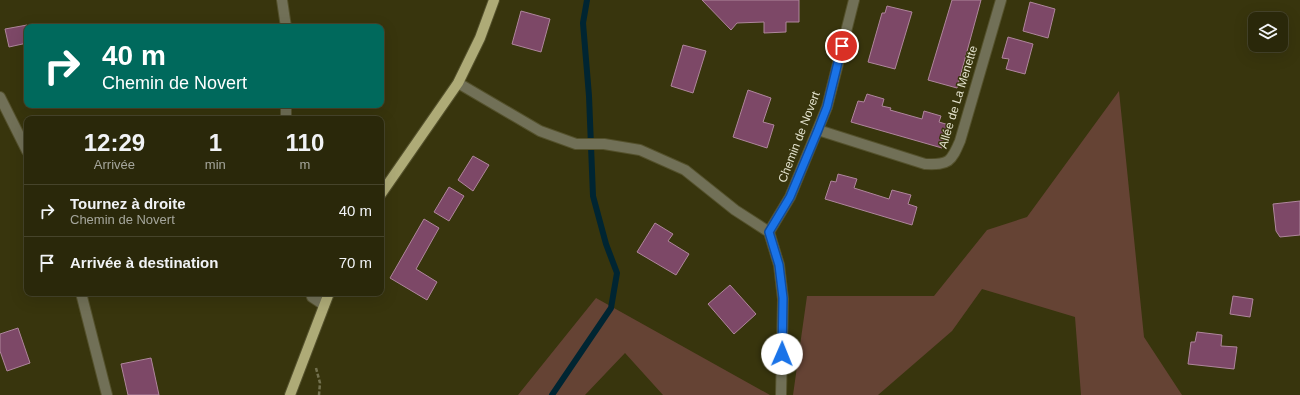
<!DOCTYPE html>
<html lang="fr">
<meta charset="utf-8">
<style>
body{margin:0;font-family:Helvetica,sans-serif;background:#363418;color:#f1f3f6;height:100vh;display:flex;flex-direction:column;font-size:15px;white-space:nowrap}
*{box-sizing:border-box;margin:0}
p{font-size:13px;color:#a5a69c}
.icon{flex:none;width:22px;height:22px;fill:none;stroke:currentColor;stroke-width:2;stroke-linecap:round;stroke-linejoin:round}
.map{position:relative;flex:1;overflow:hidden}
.side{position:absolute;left:24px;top:116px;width:360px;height:180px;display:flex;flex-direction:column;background:#2a280a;border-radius:8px;box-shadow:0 4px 16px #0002,0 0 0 1px #46442b}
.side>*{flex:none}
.hud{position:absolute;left:24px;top:24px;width:360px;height:84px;border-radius:8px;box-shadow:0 4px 16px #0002,0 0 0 1px #46442b;background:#00695c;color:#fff;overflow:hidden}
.tools{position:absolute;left:1248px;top:12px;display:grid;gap:8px}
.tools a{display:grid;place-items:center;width:40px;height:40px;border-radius:8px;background:#2a280a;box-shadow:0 4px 16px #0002,0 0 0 1px #46442b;font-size:20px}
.pin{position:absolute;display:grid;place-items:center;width:34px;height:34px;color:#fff;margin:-17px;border:2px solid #fff;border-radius:50%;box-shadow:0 1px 4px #0007}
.me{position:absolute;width:44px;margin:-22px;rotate:1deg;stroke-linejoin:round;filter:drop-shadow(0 0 3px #0008)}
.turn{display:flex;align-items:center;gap:14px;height:84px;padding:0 12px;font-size:18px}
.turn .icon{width:52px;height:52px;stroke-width:2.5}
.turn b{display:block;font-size:28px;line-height:34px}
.eta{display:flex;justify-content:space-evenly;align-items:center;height:68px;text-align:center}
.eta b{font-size:24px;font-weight:700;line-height:28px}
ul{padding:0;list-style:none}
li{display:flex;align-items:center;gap:12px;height:52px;padding:0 12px;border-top:1px solid #46442b}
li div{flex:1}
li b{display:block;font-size:15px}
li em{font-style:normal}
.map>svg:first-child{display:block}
.green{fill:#654334}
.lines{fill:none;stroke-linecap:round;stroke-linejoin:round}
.stream{stroke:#002532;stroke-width:6}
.building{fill:#7d4867;stroke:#af869c}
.minor-casing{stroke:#54512c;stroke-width:12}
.major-casing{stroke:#54512c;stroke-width:12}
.path{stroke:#73714f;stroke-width:2.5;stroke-dasharray:4 2;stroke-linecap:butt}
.minor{stroke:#717057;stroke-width:10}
.major{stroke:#aeab77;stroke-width:10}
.route-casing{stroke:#114b97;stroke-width:10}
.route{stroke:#1a73e8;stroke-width:7}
.labels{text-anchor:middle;stroke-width:3;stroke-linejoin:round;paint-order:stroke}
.street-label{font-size:12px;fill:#e4e3ce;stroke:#38350d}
</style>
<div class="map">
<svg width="1300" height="395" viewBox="0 0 1300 395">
<rect width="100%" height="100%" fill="#38350d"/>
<path class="green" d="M1119 91 1144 337 1182 395H1081L1075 317 982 289 952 331 878 395H793L807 296H934L987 230 1027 217Z
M596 298 770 395H663L625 353 585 395H518Z"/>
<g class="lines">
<path class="stream" d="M552 395 611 308 617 273 606 244 593 196 589 96 583 23 587 0"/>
</g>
<path class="building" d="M702 0H799V22H786V32L764 33V22L737 23 731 30Z
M952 0H981L957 88 928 80Z
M1030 2 1055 9 1048 38 1023 31Z
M887 6 912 12 895 69 868 62 882 13H885Z
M521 11 550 19 541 52 512 44Z
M27 25V43L9 47 5 29Z
M1008 37 1033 44 1025 74 1006 69 1009 59 1002 58Z
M683 45 706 51 693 93 671 86Z
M748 90 771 98 763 122 774 125 767 148 733 137Z
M867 94 884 99 882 106 891 108 890 110 922 119 924 111 941 116 939 122 949 125 942 148 851 122 858 101 864 102Z
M473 156 489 165 473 191 458 180Z
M838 174 857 179 854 188 889 199 892 190 911 195 908 204 917 207 912 225 825 199 831 181 836 182Z
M449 187 464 196 449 221 434 212Z
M1300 201V235L1280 237 1276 231 1273 204Z
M424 219 439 228 416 269 437 282 427 300 390 278Z
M655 223 673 234 668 241 689 254 676 275 637 252Z
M730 285 756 314 734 334 708 304Z
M1233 296 1253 299 1250 317 1230 314Z
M18 328 30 363 7 371 0 351V334Z
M1197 332 1222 335 1221 346 1237 347 1234 369 1188 364 1191 342H1195Z
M151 358 159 395H128L121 364Z"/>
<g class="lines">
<g class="minor-casing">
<path id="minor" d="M282 0 286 27
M458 83 540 131 576 144H604L640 150 685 170 735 210 769 232 779 265 783 299 781 395
M0 97 27 151
M286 119V105
M818 130 925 164C949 165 951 162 960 141L1001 0
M769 232 790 197 827 107 854 0
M81 293 107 395
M311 293 312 297 324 305"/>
</g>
<g class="major-casing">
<path id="major" d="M381 194 458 83 480 38 494 0
M290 395 329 293"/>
</g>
<path class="path" d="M316 368 320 383 319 395"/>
<use href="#minor" class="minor"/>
<use href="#major" class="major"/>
</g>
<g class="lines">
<g class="route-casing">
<path id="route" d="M782 354 783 298 779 265 769 232 790 197 818 130 827 107 842 46"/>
</g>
<use href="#route" class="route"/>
</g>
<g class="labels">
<g class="street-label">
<text transform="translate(958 97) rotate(-73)" y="4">Allée de La Menette</text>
<text transform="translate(799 137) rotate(-69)" y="4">Chemin de Novert</text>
</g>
</g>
</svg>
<div class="tools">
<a><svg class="icon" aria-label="layers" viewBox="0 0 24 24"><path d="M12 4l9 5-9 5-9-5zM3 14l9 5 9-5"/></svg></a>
</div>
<div class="pin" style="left:842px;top:46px;background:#d93025"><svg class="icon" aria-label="arrive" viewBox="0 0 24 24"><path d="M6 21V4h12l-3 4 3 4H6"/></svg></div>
<svg class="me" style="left:782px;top:354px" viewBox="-20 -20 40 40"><circle r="19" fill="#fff"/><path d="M0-13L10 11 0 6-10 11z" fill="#1a73e8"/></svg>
<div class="hud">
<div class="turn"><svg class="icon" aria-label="right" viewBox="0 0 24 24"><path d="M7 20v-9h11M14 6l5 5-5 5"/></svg><div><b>40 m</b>Chemin de Novert</div></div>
</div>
<section class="side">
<div class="eta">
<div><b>12:29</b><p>Arrivée</p></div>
<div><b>1</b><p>min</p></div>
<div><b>110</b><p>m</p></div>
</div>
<ul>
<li><svg class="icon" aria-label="right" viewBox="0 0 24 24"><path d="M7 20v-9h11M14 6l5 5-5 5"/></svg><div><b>Tournez à droite</b><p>Chemin de Novert</p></div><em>40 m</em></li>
<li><svg class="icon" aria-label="arrive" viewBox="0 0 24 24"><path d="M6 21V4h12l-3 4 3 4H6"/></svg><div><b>Arrivée à destination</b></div><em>70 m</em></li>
</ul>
</section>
</div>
